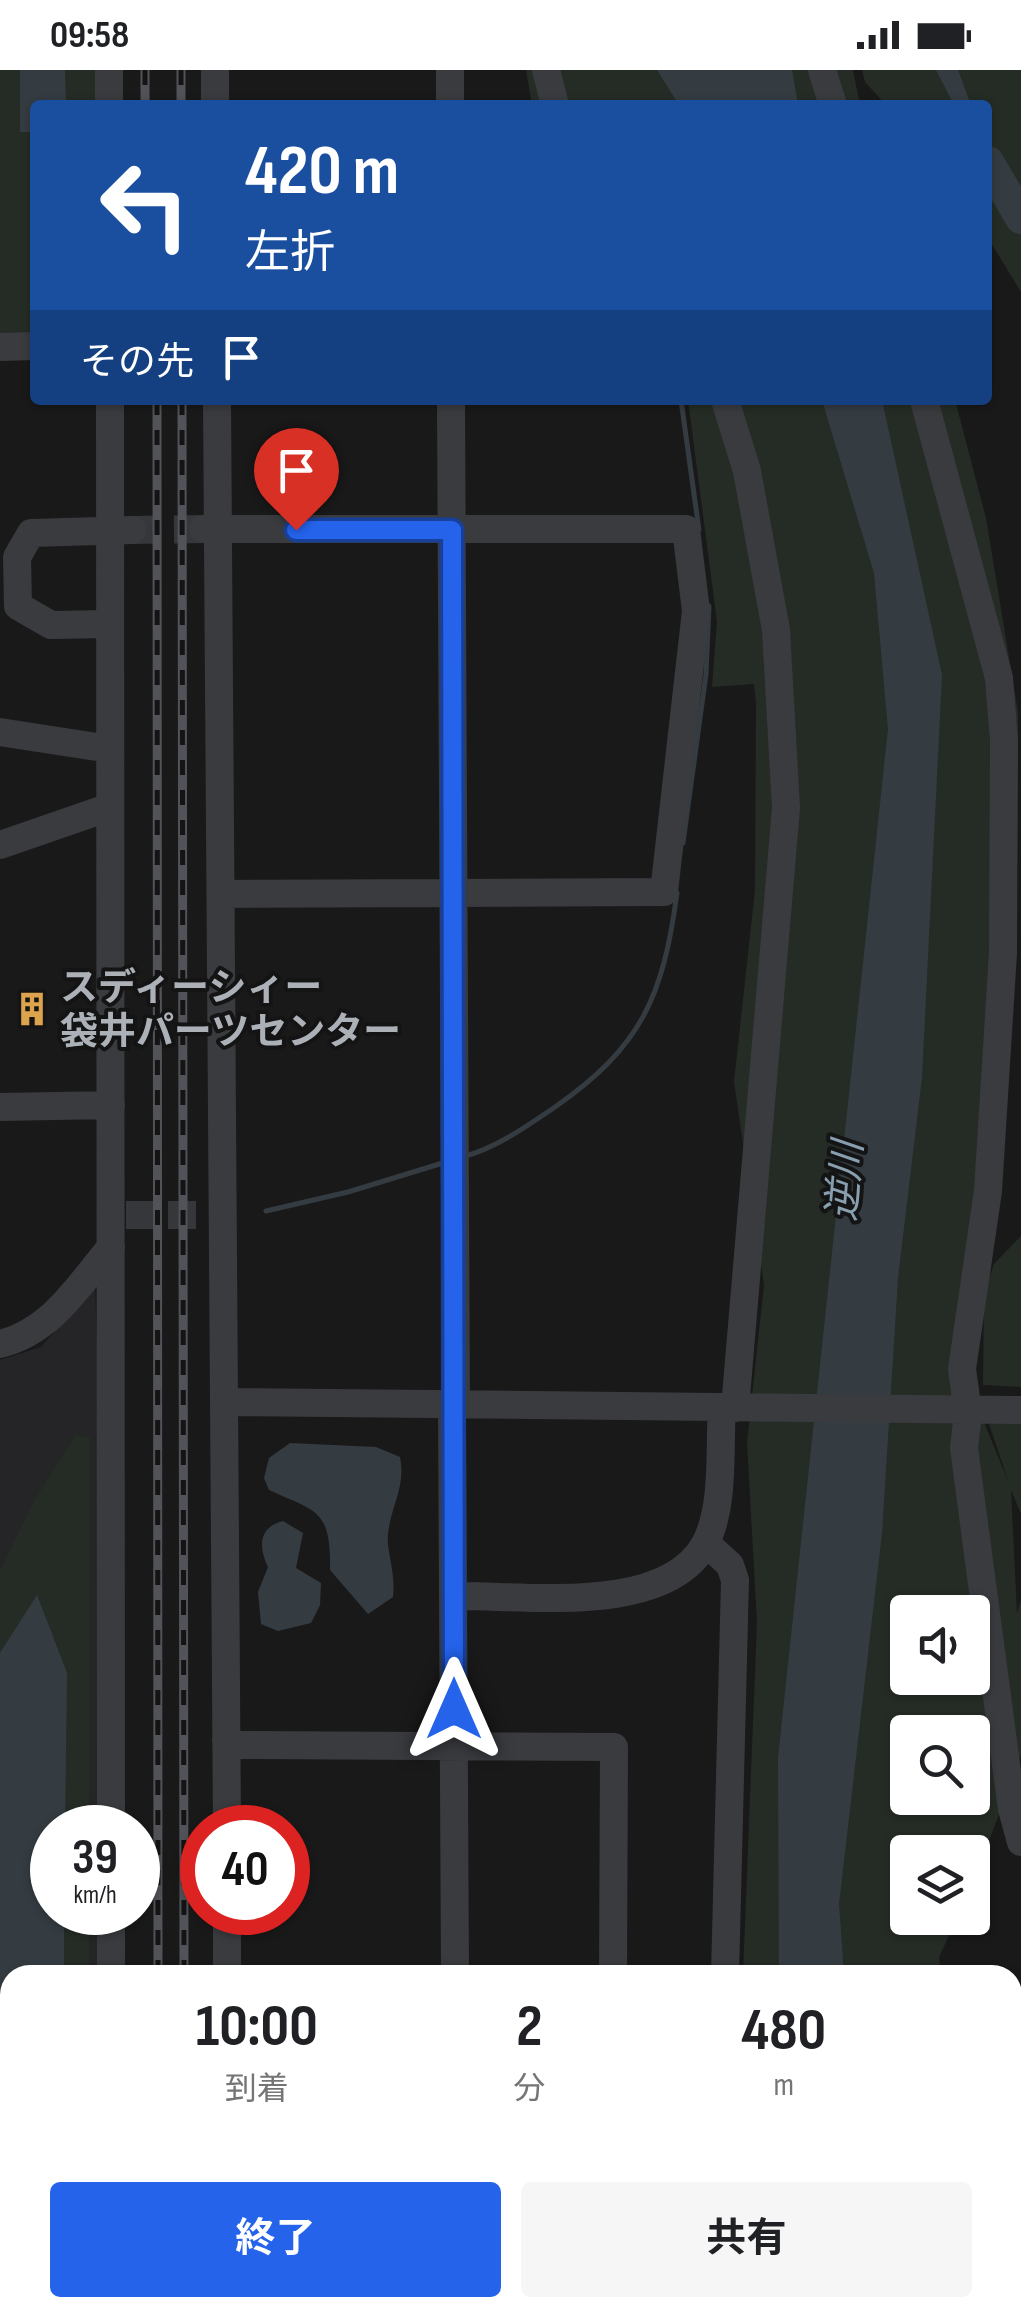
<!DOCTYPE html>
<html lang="ja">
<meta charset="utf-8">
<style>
body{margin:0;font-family:"Sofia Sans Condensed","Noto Sans JP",sans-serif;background:#f6f6f6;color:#202124;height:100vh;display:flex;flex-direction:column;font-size:38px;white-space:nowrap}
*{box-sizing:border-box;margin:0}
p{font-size:32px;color:#757577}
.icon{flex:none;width:55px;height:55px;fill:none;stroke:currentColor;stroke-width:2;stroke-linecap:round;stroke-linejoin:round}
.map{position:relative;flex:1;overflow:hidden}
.details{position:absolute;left:0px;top:1895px;width:1022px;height:352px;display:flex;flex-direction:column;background:#fff;border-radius:30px 30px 0 0;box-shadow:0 2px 8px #0004}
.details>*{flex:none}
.guide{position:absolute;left:30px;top:30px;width:962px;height:305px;border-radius:10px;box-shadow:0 2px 8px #0004;background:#1a4fa0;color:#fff;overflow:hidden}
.buttons{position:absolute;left:890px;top:1525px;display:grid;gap:20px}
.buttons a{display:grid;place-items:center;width:100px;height:100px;border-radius:10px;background:#fff;box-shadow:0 2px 8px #0004;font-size:50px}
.speed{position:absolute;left:30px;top:1735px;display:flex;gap:20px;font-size:50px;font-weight:700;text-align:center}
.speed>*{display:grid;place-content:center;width:130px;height:130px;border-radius:50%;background:#fff;box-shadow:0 2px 8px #0004;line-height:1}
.speed small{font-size:25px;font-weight:400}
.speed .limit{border:15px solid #d22;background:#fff;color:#111}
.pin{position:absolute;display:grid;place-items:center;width:85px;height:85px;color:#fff;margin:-102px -42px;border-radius:50% 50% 50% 0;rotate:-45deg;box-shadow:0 0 10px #0007}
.pin .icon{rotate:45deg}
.me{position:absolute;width:110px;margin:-55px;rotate:0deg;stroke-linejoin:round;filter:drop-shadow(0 0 8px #0008)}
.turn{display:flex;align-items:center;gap:35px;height:210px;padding:0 50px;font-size:45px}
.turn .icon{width:130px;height:130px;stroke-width:2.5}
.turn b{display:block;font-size:70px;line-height:85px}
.then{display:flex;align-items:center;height:95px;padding:0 50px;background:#0003;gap:20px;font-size:38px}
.eta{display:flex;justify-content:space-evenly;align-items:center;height:170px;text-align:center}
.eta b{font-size:60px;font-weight:700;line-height:70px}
.primary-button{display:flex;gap:20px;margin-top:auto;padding:20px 50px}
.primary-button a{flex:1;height:115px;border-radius:10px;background:#2563eb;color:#fff;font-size:40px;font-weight:700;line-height:115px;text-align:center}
.primary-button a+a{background:#f6f6f6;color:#202124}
.status{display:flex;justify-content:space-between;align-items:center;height:70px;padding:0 50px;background:#fff;direction:ltr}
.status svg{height:28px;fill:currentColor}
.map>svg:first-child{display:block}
.built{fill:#252527}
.green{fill:#252c25;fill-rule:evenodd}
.water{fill:#343c42}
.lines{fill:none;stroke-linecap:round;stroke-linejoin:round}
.stream{stroke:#343c42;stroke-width:5}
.river{stroke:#343c42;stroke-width:32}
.minor-tunnel{stroke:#36373a;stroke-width:28;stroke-dasharray:28 14;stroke-linecap:butt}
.minor{stroke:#3a3b3f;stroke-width:28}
.rail-casing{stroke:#515358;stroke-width:9}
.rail{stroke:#141415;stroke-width:5;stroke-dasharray:15;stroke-linecap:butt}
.route-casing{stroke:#184099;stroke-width:25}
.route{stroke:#2563eb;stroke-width:18}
.labels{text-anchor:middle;stroke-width:8;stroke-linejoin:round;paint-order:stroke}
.poi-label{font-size:38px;font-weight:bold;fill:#acb1b8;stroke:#141415;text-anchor:start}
.water-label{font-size:40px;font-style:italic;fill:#889faf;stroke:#141415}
</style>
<div class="status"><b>09:58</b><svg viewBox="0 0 49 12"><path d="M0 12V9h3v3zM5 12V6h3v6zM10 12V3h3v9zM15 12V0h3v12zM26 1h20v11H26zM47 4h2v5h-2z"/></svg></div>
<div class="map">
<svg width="1021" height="2246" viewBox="0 0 1021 2246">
<rect width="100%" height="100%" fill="#19191a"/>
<path class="built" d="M95 1215 99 1330 97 1757 52 1758V1842L97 1843V1905H10V2238H97V2246H0V1290L41 1277Z"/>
<path class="green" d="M0 0H109V35H35V276L0 277Z
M526 0H853L860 35H532Z
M862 0H1021V222L988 168V35H886L865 12Z
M688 330H955L986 448 1018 642 1017 805 962 1299 1009 1413 988 1351 1021 1343V1444L1011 1420 1017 1543 1021 1530V1685L973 1814 972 1782H908V1848H957L939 1887 941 1905H743L757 1552 747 1373 764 1215 734 1012 755 820 756 633 754 614 712 617 717 552ZM908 1542H972V1608H908ZM908 1662H972V1728H908Z
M1021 1166V1317L983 1315 984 1224 994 1194Z
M76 1365 90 1368 89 1757 52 1758V1842L89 1843V1905H10V2238H89V2246H0V1501L34 1431Z
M1013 2168 1021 2180V2246H739V2238H1012Z"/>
<path class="water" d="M20 0H65L66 35H35V62H20Z
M657 0H792L798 35H679Z
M936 0H958L971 35H954Z
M822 330H882L942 605 922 1007 898 1208 882 1463 839 1834 844 1905H779L778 1688 888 659 874 503Z
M290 1373 376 1377 400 1387C406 1417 391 1435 388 1464 386 1481 396 1502 393 1527L368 1544 330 1500C331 1439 317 1442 269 1420L264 1408 269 1388Z
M283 1451 303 1463 296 1498 321 1513 320 1535 311 1553 278 1561 261 1554 258 1522 268 1497C258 1476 259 1457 283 1451Z
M37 1525 67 1603 65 1757 52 1758V1842L64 1843V1905H10V2038L0 1943V1583Z
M10 2164V2238H64V2246H0Z
M899 2238H985L991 2246H905Z"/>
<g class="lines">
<path class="stream" d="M681 330 699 460
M683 773 706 604 709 536
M466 1086C499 1076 527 1056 555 1037 642 976 663 927 677 823
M266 1141 348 1122 446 1092
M794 2238V2246"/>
<path class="river" d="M988 92 1021 148"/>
<path class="minor-tunnel" d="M132 460 203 459
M126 1145H207"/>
<path class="minor" d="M109 0V35
M215 0V35
M450 0V35
M546 0 555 35
M822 0 833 35
M0 277 35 276
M110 330 111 1758
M217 330 227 1758
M451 330 456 1337
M725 330 747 401 776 560 786 738 735 1338
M924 330 999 608 1004 670 1003 883 988 1121 962 1299 968 1343 964 1378 1012 1739 1021 1772
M203 459H686L696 541 664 822 221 824
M110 554 51 555 18 536 17 487 31 463 132 460
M0 662 110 679
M0 775 110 737
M0 1037 111 1035
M0 1274C52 1261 78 1216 111 1177
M225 1332 1021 1340
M452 1337 455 1905
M706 1473 730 1495 735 1510 725 1905
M454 1526C526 1525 665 1546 705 1474 725 1437 719 1379 722 1338
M226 1670 236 1675 614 1677 613 1905
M227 1842V1905
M111 1905V1842
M228 2238V2246
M459 2238V2246
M616 2238V2246
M716 2238V2246
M111 2246V2238"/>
<g class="rail-casing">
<path id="rail" d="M145 0V35
M181 0V35
M157 330 158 1905
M182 330 184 1905
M159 2238V2246
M183 2238V2246
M201 2238V2246"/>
</g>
<use href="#rail" class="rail"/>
</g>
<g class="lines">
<g class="route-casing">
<path id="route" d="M296 460H452L454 1639"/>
</g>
<use href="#route" class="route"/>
</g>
<defs>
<g id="building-bare" transform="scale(2.7)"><path d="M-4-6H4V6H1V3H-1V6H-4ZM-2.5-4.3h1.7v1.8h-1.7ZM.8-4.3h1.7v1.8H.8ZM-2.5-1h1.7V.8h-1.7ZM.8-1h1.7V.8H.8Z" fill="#dda34d" stroke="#141415" stroke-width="2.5" paint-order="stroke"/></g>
</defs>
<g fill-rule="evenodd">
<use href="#building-bare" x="32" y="939"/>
</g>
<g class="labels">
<g class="poi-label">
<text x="60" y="930">スディーシィー<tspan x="60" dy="44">袋井パーツセンター</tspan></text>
</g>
<g class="water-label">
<text transform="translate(844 1111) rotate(-85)" y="14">逆川</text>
</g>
</g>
</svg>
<div class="buttons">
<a><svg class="icon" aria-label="sound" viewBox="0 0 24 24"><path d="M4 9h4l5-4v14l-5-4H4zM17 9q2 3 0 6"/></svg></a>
<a><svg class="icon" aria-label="search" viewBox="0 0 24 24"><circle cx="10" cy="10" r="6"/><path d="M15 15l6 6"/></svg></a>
<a><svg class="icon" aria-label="layers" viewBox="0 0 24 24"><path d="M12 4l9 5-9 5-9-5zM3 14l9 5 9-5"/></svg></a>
</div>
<div class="speed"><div>39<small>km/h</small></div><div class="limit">40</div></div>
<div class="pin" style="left:296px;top:460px;background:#d93025"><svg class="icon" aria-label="arrive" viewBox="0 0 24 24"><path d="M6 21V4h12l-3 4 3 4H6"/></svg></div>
<svg class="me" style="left:454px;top:1639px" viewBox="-20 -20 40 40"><path d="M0-17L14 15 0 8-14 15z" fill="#2563eb" stroke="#fff" stroke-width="4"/></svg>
<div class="guide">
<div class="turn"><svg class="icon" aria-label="left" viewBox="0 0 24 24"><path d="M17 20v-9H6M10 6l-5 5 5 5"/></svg><div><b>420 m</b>左折</div></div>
<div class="then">その先<svg class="icon" aria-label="arrive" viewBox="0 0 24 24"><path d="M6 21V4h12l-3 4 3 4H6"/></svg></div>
</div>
<section class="details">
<div class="eta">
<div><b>10:00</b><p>到着</p></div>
<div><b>2</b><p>分</p></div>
<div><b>480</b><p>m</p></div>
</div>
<div class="primary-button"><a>終了</a><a>共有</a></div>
</section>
</div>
